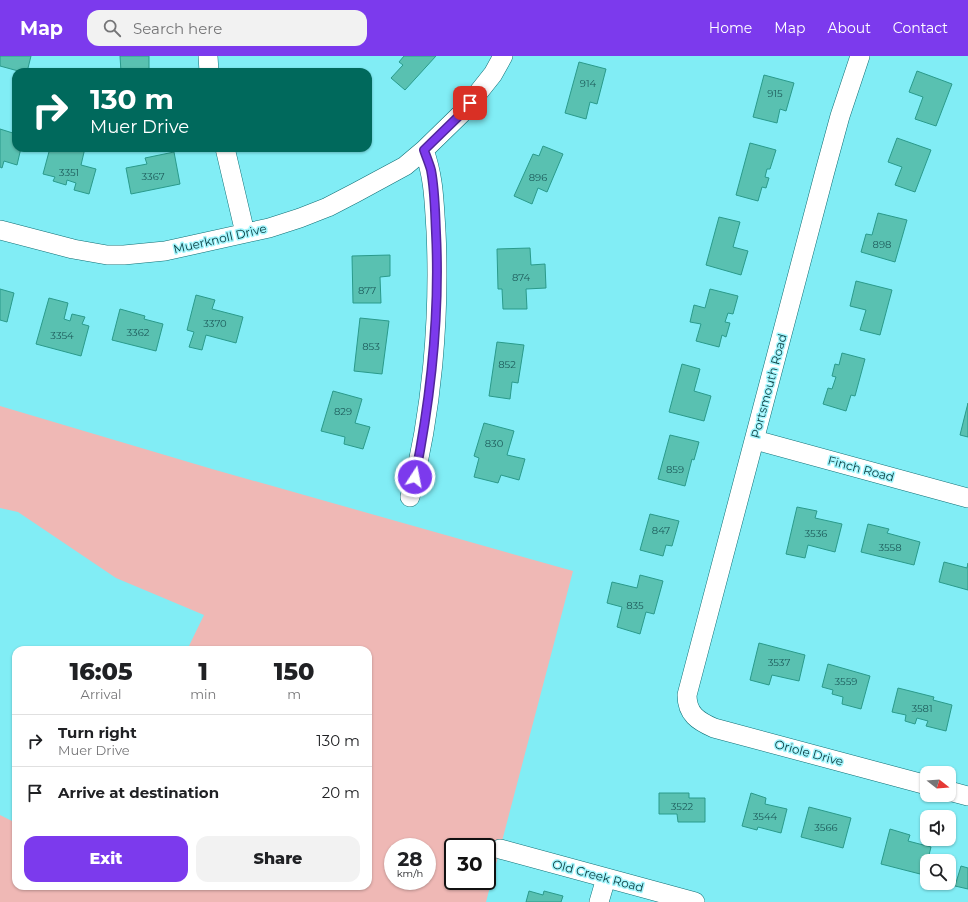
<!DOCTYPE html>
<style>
body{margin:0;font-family:Montserrat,sans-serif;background:#f2f2f2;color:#202124;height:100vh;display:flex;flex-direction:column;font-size:15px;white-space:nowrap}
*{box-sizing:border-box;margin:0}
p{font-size:13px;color:#757577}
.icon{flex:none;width:22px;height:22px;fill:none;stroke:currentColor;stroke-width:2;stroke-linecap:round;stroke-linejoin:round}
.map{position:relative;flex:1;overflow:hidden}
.sheet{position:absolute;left:12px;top:590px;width:360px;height:244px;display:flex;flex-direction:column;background:#fff;border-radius:12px;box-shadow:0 1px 3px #0004}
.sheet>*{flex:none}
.hud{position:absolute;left:12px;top:12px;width:360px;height:84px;border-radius:12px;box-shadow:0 1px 3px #0004;background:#00695c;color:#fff;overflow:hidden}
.needle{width:26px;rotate:107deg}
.fabs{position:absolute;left:920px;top:710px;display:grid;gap:8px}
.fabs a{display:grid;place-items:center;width:36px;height:36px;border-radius:8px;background:#fff;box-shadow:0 1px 3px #0004;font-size:20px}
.speed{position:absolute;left:384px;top:782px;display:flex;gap:8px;font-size:20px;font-weight:700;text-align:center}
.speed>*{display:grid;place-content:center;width:52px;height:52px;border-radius:50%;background:#fff;box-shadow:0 1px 3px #0004;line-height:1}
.speed small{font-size:10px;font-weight:400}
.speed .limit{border:2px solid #111;border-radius:6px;background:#fff;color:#111}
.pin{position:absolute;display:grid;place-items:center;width:34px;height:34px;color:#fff;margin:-17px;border-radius:8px;box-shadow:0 2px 6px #0006}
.me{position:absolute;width:44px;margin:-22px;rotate:11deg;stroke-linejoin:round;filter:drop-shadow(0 0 3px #0008)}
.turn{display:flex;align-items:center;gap:14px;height:84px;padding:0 12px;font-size:18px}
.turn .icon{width:52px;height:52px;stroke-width:2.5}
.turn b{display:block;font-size:28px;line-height:34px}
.eta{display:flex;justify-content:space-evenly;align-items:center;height:68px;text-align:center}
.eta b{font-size:24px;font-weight:800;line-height:28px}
.cta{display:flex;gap:8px;margin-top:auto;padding:8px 12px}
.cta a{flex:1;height:46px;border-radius:12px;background:#7c3aed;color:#fff;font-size:16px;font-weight:800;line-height:46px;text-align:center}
.cta a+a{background:#f2f2f2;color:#202124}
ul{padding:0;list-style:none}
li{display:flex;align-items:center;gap:12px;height:52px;padding:0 12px;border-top:1px solid #e0e0e0}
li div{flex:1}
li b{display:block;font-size:15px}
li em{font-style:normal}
header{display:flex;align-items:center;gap:24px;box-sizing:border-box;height:56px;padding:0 20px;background:#7c3aed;color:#fff}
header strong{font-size:19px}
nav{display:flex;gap:22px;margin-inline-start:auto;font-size:14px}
.search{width:280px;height:36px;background:#f2f2f2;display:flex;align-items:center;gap:10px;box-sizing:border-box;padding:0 14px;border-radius:12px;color:#757577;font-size:15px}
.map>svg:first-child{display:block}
.green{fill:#efb8b5;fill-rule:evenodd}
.building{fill:#59c1b1;stroke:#2a9a8b}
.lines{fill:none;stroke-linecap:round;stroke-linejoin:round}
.minor-casing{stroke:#0e6e74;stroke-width:20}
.minor{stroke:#fff;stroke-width:19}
.route-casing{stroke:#51269a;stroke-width:10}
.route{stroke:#7c3aed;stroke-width:7}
.labels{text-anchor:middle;stroke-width:3;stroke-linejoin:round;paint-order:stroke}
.number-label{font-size:10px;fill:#1e5c5c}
.street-label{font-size:12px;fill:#0a3b3f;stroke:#a4f6fd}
</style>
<header>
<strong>Map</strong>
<div class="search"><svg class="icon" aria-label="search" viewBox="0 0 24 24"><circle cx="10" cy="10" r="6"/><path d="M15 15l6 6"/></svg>Search here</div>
<nav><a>Home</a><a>Map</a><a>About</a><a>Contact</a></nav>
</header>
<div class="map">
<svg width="968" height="846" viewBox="0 0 968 846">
<rect width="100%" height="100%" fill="#81edf5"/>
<path class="green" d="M0 350 212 413 573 515 486 846H0V759L16 767V830H368V594H187L204 559 116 522 18 456 0 452ZM393 791H427V825H393ZM453 791H487V825H453Z"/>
<path class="building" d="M0 0H31L27 16H22L0 10Z
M120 0H149V16H121Z
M404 0H436L405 34 391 22 403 9 399 6Z
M579 6 606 13 597 48 590 46 586 63 565 57Z
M917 15 952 28 936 70 915 63 923 41 909 36Z
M764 19 794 27 786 55 780 53 777 67 753 61Z
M0 73 16 78V92H21L17 109 4 105 2 112 0 111Z
M897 82 931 94 915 136 895 129 902 111 888 106Z
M750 87 776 94 770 113H767L765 121 769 122 766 132 762 131 758 145 736 139Z
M543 90 563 98 547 136 538 132 532 148 514 140 533 98 539 100Z
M50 92H85L81 109 96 113 89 138 74 134 76 127 67 124 66 129 53 125 55 121 43 118Z
M174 96 180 128 131 138 126 112 147 108 145 102Z
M878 157 907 164 895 206 861 196 866 178 872 179Z
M719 161 740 166 733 191 748 195 741 219 706 209Z
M530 192 531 209 545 208 546 232 526 233 527 253H503L502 233H498L497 193Z
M390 199V220L380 221 381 247H353L352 200Z
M856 225 892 234 880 279 860 274 866 254 850 250Z
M0 233 14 237 7 266 0 264Z
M710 233 738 240 733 258 728 257 725 266 730 267 726 281 722 279 719 291 696 285 701 268 690 266 694 249 705 252Z
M196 239 215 244 212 253 243 261 236 287 206 279 202 294 189 291 194 276 187 274Z
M49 242 68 247 64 263 70 265 72 258 85 261 82 268 89 270 81 300 36 288Z
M120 253 145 260 144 263 163 268 156 295 112 284Z
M360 262 389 265 382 318 354 315Z
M497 286 524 289 518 327 512 326 510 343 489 340Z
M842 297 865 303 855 340 851 339 846 355 823 348 828 332 832 333 836 321 832 320 835 308 839 309Z
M682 308 700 313 694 335 711 340 704 365 669 356Z
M333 335 362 343 355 367 370 371 363 393 344 388 345 381 321 375Z
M968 347V381L960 379Z
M484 367 514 375 507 399 525 403 519 424 501 419 498 427 474 421 479 402 474 400Z
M670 379 699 386 694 404 692 403 685 430 658 423Z
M797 451 817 455 815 462 842 468 835 496 808 489 805 502 786 498Z
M650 458 679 465 672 490 666 489 663 500 640 494Z
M868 468 889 473 887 477 920 486 914 509 861 496Z
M944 506 967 512 968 507V534L939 526Z
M640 519 663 525 654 558 646 556 640 578 617 571 622 551 607 547 612 526 637 532Z
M759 587 805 599 799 625 772 619 769 629 750 624Z
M828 608 870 620 861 653 842 648 843 641 832 638 833 634 822 631Z
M898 632 934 641 933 644 952 649 946 675 926 670 928 665 917 662 915 668 905 665 906 659 892 656Z
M659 737H689V742H705V766H678L677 758H659Z
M751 737 766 742 765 748 787 753 781 777 758 771 757 774 742 770Z
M809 751 851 762 843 792 801 781Z
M890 773 910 779 908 785 931 791 924 819 881 808Z
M961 810 968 812V833L955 830Z
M529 835 543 839 544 835 563 840 561 846H526Z"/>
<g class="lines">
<g class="minor-casing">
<path id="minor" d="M208 0 209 16
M860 0 840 60 825 115 687 639C687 658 698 665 714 672L927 729
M225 92 245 177
M0 174 73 193 107 199H124L165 195 269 172 300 162 328 151 355 137 405 110 424 94
M755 384 968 442
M410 441C432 357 440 262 436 175 434 145 434 122 424 94L462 57 493 18 503 0
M949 735 968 740
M500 793 695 846
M599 846 606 822"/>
</g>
<use href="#minor" class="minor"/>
</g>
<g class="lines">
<g class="route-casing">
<path id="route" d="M415 421C431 341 440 259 436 177 435 156 435 135 431 114 429 107 426 100 424 94L462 57 470 47"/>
</g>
<use href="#route" class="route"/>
</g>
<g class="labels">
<g class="number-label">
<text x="588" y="31">914</text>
<text x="775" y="41">915</text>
<text x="69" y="120">3351</text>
<text x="153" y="124">3367</text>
<text x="538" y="125">896</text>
<text x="882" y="192">898</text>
<text x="521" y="225">874</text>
<text x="367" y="238">877</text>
<text x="215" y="271">3370</text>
<text x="138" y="280">3362</text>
<text x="62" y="283">3354</text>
<text x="371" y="294">853</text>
<text x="507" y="312">852</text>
<text x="343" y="359">829</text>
<text x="494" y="391">830</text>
<text x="675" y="417">859</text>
<text x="661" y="478">847</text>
<text x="816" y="481">3536</text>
<text x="890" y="495">3558</text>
<text x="635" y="553">835</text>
<text x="779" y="610">3537</text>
<text x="846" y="629">3559</text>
<text x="922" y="656">3581</text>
<text x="682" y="754">3522</text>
<text x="765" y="764">3544</text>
<text x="826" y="775">3566</text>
</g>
<g class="street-label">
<text transform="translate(220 183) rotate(-13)" y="4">Muerknoll Drive</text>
<text transform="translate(769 330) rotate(-75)" y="4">Portsmouth Road</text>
<text transform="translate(861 413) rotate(15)" y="4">Finch Road</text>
<text transform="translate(809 697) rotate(15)" y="4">Oriole Drive</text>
<text transform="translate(598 820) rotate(15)" y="4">Old Creek Road</text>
</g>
</g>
</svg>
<div class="fabs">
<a><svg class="needle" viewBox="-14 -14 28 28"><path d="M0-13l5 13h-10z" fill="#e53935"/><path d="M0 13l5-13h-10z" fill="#757577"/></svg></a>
<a><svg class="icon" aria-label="sound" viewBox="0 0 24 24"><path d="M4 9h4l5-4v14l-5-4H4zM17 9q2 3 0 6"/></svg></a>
<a><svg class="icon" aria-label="search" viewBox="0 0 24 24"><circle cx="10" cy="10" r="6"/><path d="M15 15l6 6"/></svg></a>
</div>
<div class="speed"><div>28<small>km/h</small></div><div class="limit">30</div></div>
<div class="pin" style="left:470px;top:47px;background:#d93025"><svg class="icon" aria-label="arrive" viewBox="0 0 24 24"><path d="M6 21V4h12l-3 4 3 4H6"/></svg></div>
<svg class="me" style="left:415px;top:421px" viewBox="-20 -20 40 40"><circle r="17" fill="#7c3aed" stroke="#fff" stroke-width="3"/><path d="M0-11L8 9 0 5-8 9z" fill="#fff"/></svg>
<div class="hud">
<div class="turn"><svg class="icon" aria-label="right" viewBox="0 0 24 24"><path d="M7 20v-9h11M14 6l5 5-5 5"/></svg><div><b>130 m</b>Muer Drive</div></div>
</div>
<section class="sheet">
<div class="eta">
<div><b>16:05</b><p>Arrival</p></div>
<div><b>1</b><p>min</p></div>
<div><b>150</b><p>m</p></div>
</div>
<ul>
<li><svg class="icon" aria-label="right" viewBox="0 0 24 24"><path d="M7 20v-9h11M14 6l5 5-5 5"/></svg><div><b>Turn right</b><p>Muer Drive</p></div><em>130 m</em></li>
<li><svg class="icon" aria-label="arrive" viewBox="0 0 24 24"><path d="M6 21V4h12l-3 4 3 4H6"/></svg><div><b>Arrive at destination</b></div><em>20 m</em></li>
</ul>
<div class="cta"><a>Exit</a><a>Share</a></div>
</section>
</div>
